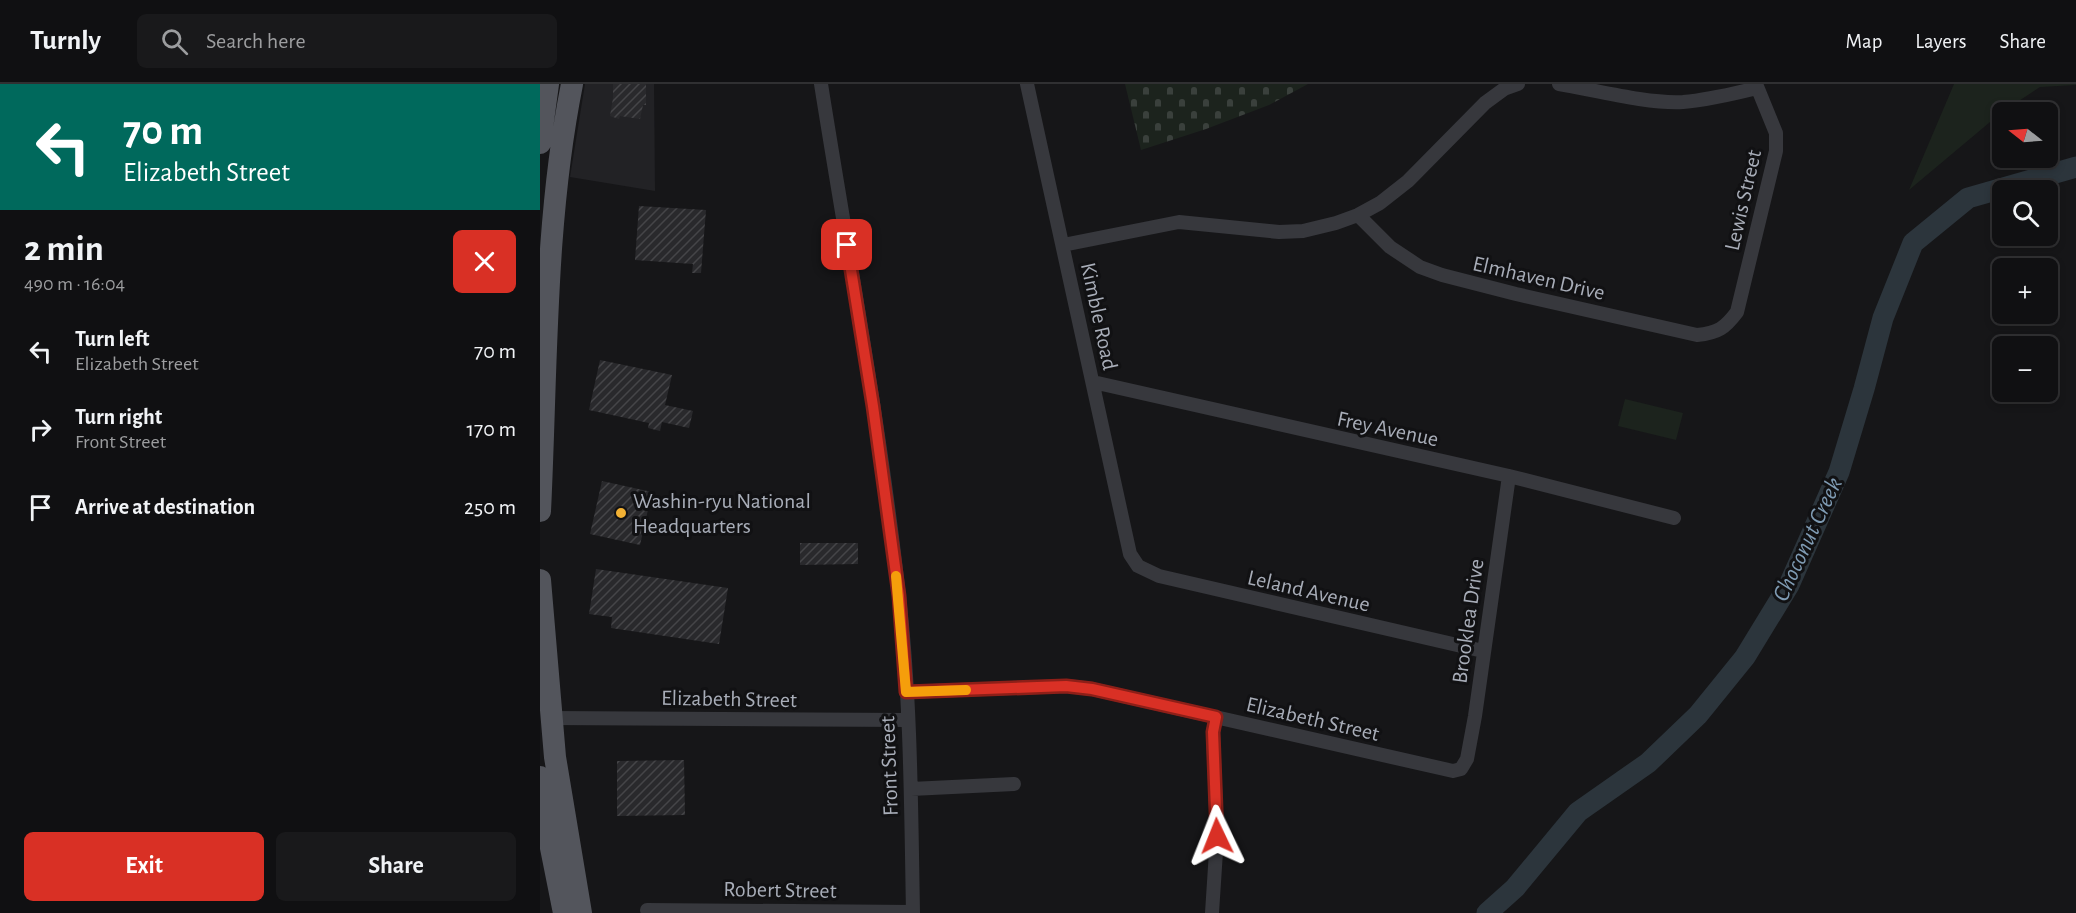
<!DOCTYPE html>
<meta charset="utf-8">
<style>
body{margin:0;font-family:"Alegreya Sans",sans-serif;background:#19191b;color:#f1f3f6;height:100vh;display:flex;flex-direction:column;font-size:22px;white-space:nowrap}
*{box-sizing:border-box;margin:0}
p{font-size:20px;color:#9c9d9f}
.icon{flex:none;width:33px;height:33px;fill:none;stroke:currentColor;stroke-width:2;stroke-linecap:round;stroke-linejoin:round}
.map{position:relative;flex:1;overflow:hidden}
.panel{display:flex;flex-direction:column;background:#101012;width:540px}
.panel>*{flex:none}
.guide{background:#00695c;color:#fff;overflow:hidden}
.needle{width:39px;rotate:287deg}
.tools{position:absolute;left:1452px;top:18px;display:grid;gap:12px}
.tools a{display:grid;place-items:center;width:66px;height:66px;border-radius:9px;background:#101012;box-shadow:0 3px 9px #0003,0 0 0 2px #303032;font-size:30px}
.pin{position:absolute;display:grid;place-items:center;width:51px;height:51px;color:#fff;margin:-26px;border-radius:12px;box-shadow:0 3px 9px #0006}
.me{position:absolute;width:66px;margin:-33px;rotate:358deg;stroke-linejoin:round;filter:drop-shadow(0 0 4px #0008)}
.turn{display:flex;align-items:center;gap:21px;height:126px;padding:0 24px;font-size:27px}
.turn .icon{width:78px;height:78px;stroke-width:2.5}
.turn b{display:block;font-size:42px;line-height:51px}
.round{display:grid;place-items:center;flex:none;width:63px;height:63px;border-radius:9px;background:#19191b}
.headline{display:flex;align-items:center;justify-content:space-between;height:102px;padding:0 24px}
h1{font-size:36px;font-weight:700;line-height:45px}
.cta{display:flex;gap:12px;margin-top:auto;padding:12px 24px}
.cta a{flex:1;height:69px;border-radius:9px;background:#d93025;color:#fff;font-size:24px;font-weight:700;line-height:69px;text-align:center}
.cta a+a{background:#19191b;color:#f1f3f6}
ul{padding:0;list-style:none}
li{display:flex;align-items:center;gap:18px;height:78px;padding:0 24px}
li div{flex:1}
li b{display:block;font-size:22px}
li em{font-style:normal}
header{display:flex;align-items:center;gap:36px;box-sizing:border-box;height:84px;padding:0 30px;background:#101012;border-bottom:2px solid #303032}
header strong{font-size:28px}
nav{display:flex;gap:33px;margin-inline-start:auto;font-size:21px}
.search{width:420px;height:54px;background:#19191b;display:flex;align-items:center;gap:15px;box-sizing:border-box;padding:0 21px;border-radius:9px;color:#9c9d9f;font-size:22px}
main{display:flex;flex:1;min-height:0}
.map>svg:first-child{display:block}
.built{fill:#222225}
.cemetery{fill:url(#cemetery-stones)}
.park{fill:#1c231d}
.lines{fill:none;stroke-linecap:round;stroke-linejoin:round}
.river{stroke:#2c353c;stroke-width:21}
.building{fill:url(#building-hatch)}
.street{stroke:#37383d;stroke-width:14}
.primary{stroke:#53555c;stroke-width:22}
.route-casing{stroke:#8d1f18;stroke-width:15}
.route{stroke:#d93025;stroke-width:10}
.slow{stroke:#f59e0b;stroke-width:10}
.poi-dot{fill:#f2b134;stroke:#111113;stroke-width:2}
.labels{text-anchor:middle;stroke-width:6;stroke-linejoin:round;paint-order:stroke}
.street-label{font-size:22px;fill:#a8adb8;stroke:#111113}
.poi-label{font-size:22px;fill:#a8adb8;stroke:#111113;text-anchor:start}
.water-label{font-size:24px;font-style:italic;fill:#7f9bb3;stroke:#111113}
</style>
<header>
<strong>Turnly</strong>
<div class="search"><svg class="icon" aria-label="search" viewBox="0 0 24 24"><circle cx="10" cy="10" r="6"/><path d="M15 15l6 6"/></svg>Search here</div>
<nav><a>Map</a><a>Layers</a><a>Share</a></nav>
</header>
<main>
<section class="panel">
<div class="guide">
<div class="turn"><svg class="icon" aria-label="left" viewBox="0 0 24 24"><path d="M17 20v-9H6M10 6l-5 5 5 5"/></svg><div><b>70 m</b>Elizabeth Street</div></div>
</div>
<div class="headline"><div><h1>2 min</h1><p>490 m · 16:04</p></div><a class="round" style="background:#d93025;color:#fff"><svg class="icon" aria-label="close" viewBox="0 0 24 24"><path d="M6 6l12 12M18 6L6 18"/></svg></a></div>
<ul>
<li><svg class="icon" aria-label="left" viewBox="0 0 24 24"><path d="M17 20v-9H6M10 6l-5 5 5 5"/></svg><div><b>Turn left</b><p>Elizabeth Street</p></div><em>70 m</em></li>
<li><svg class="icon" aria-label="right" viewBox="0 0 24 24"><path d="M7 20v-9h11M14 6l5 5-5 5"/></svg><div><b>Turn right</b><p>Front Street</p></div><em>170 m</em></li>
<li><svg class="icon" aria-label="arrive" viewBox="0 0 24 24"><path d="M6 21V4h12l-3 4 3 4H6"/></svg><div><b>Arrive at destination</b></div><em>250 m</em></li>
</ul>
<div class="cta"><a>Exit</a><a>Share</a></div>
</section>
<div class="map">
<svg width="1536" height="829" viewBox="0 0 1536 829">
<defs>
<pattern id="cemetery-stones" width="16" height="16" patternUnits="userSpaceOnUse" patternTransform="scale(1.5)"><rect width="16" height="16" fill="#1c231d"/><path d="M2 7V4a2 2 0 0 1 4 0v3zM10 15v-3a2 2 0 0 1 4 0v3z" fill="#3a403c"/></pattern>
<pattern id="building-hatch" width="6" height="6" patternUnits="userSpaceOnUse" patternTransform="scale(1.5)"><rect width="6" height="6" fill="#29292c"/><path d="M-1 1l2-2M0 6l6-6M5 7l2-2" fill="none" stroke="#454548"/></pattern>
</defs>
<rect width="100%" height="100%" fill="#161618"/>
<path class="built" d="M45 0H114L115 107 30 93Z"/>
<path class="cemetery" d="M585 0H768L729 21 666 45 601 66Z"/>
<path class="park" d="M1414 0H1536V1L1500 3 1462 28 1369 106Z
M1085 315 1143 329 1136 356 1078 342Z"/>
<g class="lines">
<path class="river" d="M947 829 975 804 1038 728 1108 679 1158 631 1205 573 1249 501 1299 388 1324 305 1343 234 1373 159 1428 114 1536 83"/>
</g>
<path class="building" d="M73 0H106V21H103L100 35 80 32 79 35 70 32 73 14Z
M99 122 166 126 161 189H152L153 180 95 176Z
M60 276 132 291 125 321 153 327 149 344 122 338 120 347 108 344 109 339 49 326Z
M62 397 112 408 100 461 50 450Z
M260 459H318V480L260 481Z
M56 485 188 504 179 560 71 544 72 533 49 530Z
M144 676 145 731 77 732V677Z"/>
<g class="lines">
<path class="street" d="M281 0C308 170 340 340 359 512 371 617 371 723 373 829
M487 0 590 470 598 482 619 492 943 567
M1019 0C1055 6 1108 20 1143 18 1168 16 1193 10 1217 4
M818 131 850 163 880 183 902 191 976 210 1157 251C1178 249 1185 244 1197 228L1236 67V49L1216 0
M523 161 639 138 739 148 763 147 796 139 818 131 840 119 868 97 945 19 964 5 978 0
M553 298 969 392 1134 434
M366 608 527 602 552 605 913 687 921 685 927 675 935 632 969 392
M10 634 368 636
M371 705 474 700
M107 826 373 828
M672 829 677 752 673 648 676 633"/>
<path class="primary" d="M0 59 8 0
M0 427C7 285 4 140 32 0
M0 496 15 673 41 829
M0 693 7 744 24 829"/>
</g>
<g class="lines">
<g class="route-casing">
<path id="route" d="M307 161 333 322 359 512 366 608 526 602 552 605 676 633 673 648 677 752"/>
</g>
<use href="#route" class="route"/>
<path class="slow" d="M356 492 366 608 426 606"/>
</g>
<circle class="poi-dot" cx="81" cy="429" r="6"/>
<g class="labels">
<g class="street-label">
<text transform="translate(1202 116) rotate(-77)" y="8">Lewis Street</text>
<text transform="translate(999 193) rotate(13)" y="8">Elmhaven Drive</text>
<text transform="translate(560 232) rotate(78)" y="8">Kimble Road</text>
<text transform="translate(848 344) rotate(12)" y="8">Frey Avenue</text>
<text transform="translate(769 506) rotate(13)" y="8">Leland Avenue</text>
<text transform="translate(927 537) rotate(-82)" y="8">Brooklea Drive</text>
<text transform="translate(189 614) rotate(1)" y="8">Elizabeth Street</text>
<text transform="translate(773 634) rotate(13)" y="8">Elizabeth Street</text>
<text transform="translate(348 682) rotate(-92)" y="8">Front Street</text>
<text transform="translate(240 805) rotate(1)" y="8">Robert Street</text>
</g>
<g class="poi-label">
<text x="93" y="424">Washin-ryu National<tspan x="93" dy="25">Headquarters</tspan></text>
</g>
<g class="water-label">
<text transform="translate(1267 455) rotate(-65)" y="8">Choconut Creek</text>
</g>
</g>
</svg>
<div class="tools">
<a><svg class="needle" viewBox="-14 -14 28 28"><path d="M0-13l5 13h-10z" fill="#e53935"/><path d="M0 13l5-13h-10z" fill="#9c9d9f"/></svg></a>
<a><svg class="icon" aria-label="search" viewBox="0 0 24 24"><circle cx="10" cy="10" r="6"/><path d="M15 15l6 6"/></svg></a>
<a>+</a>
<a>−</a>
</div>
<div class="pin" style="left:307px;top:161px;background:#d93025"><svg class="icon" aria-label="arrive" viewBox="0 0 24 24"><path d="M6 21V4h12l-3 4 3 4H6"/></svg></div>
<svg class="me" style="left:677px;top:752px" viewBox="-20 -20 40 40"><path d="M0-17L14 15 0 8-14 15z" fill="#d93025" stroke="#fff" stroke-width="4"/></svg>
</div>
</main>
